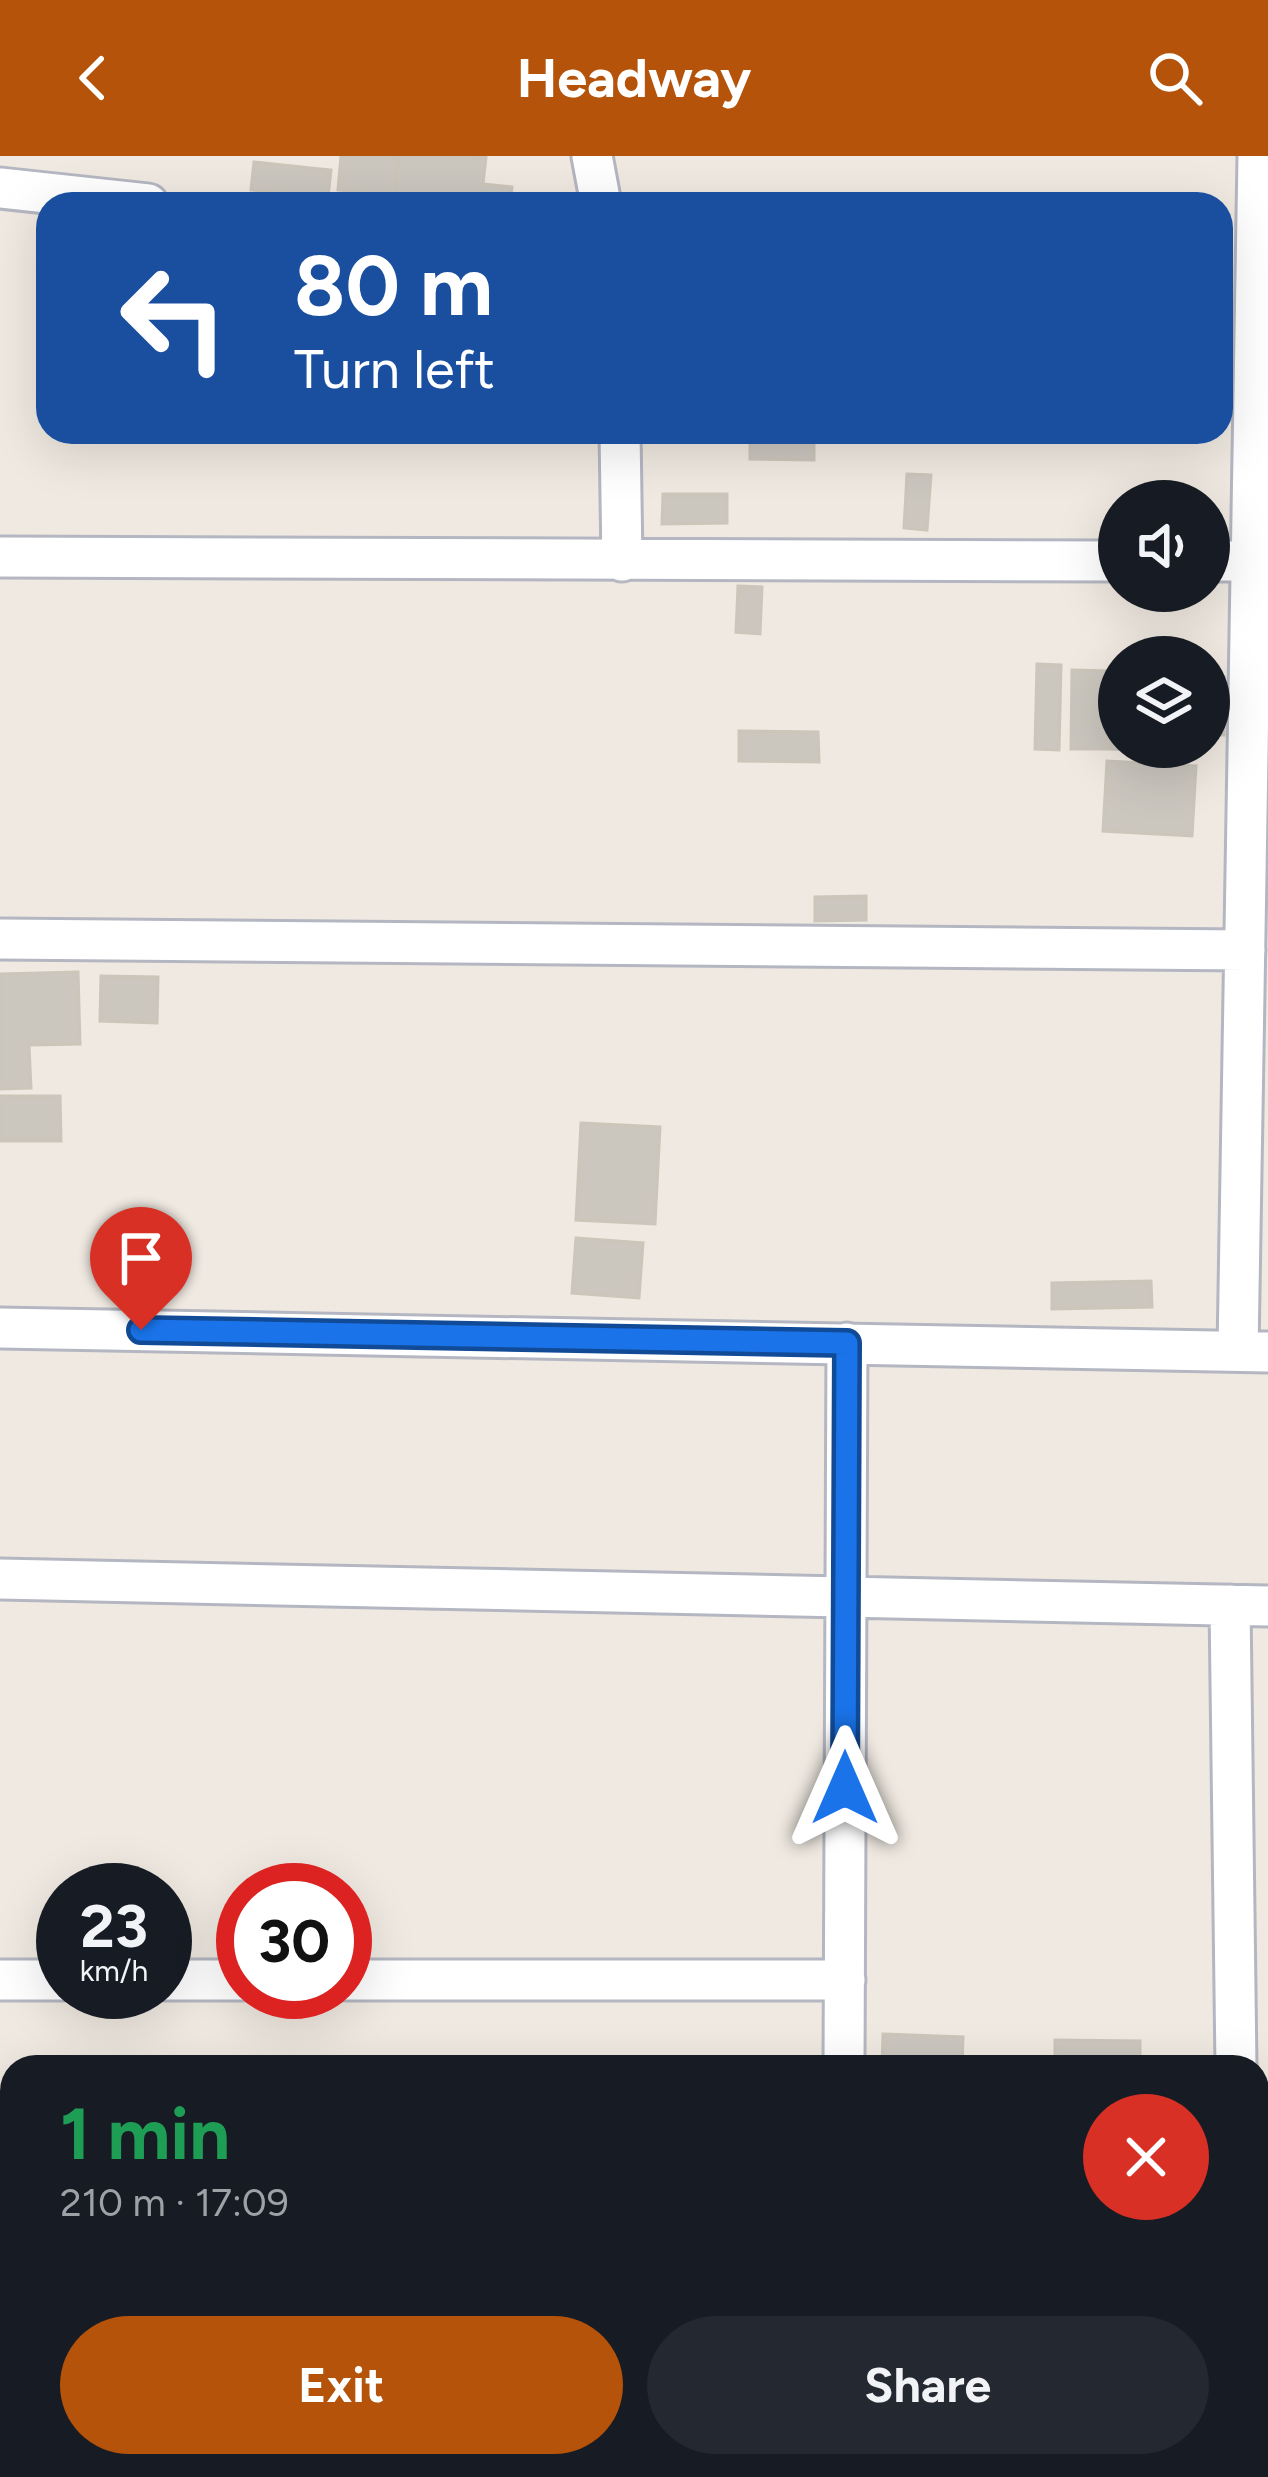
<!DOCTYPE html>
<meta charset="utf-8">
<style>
body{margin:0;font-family:Figtree,sans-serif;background:#242831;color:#f1f3f6;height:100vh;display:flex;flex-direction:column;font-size:45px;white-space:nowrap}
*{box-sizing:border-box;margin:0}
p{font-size:39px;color:#9ea1a6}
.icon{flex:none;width:66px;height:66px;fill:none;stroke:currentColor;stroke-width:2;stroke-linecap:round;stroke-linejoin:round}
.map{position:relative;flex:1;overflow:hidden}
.panel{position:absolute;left:0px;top:1899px;width:1269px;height:423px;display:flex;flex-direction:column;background:#171b24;border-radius:36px 36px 0 0;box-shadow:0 12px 48px #0002}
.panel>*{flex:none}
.top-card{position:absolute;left:36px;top:36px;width:1197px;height:252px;border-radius:36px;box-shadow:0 12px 48px #0002;background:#1a4fa0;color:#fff;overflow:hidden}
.controls{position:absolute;left:1098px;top:324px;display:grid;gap:24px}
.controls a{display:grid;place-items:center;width:132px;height:132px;border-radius:50%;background:#171b24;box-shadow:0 12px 48px #0002;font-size:60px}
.speed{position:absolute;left:36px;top:1707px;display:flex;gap:24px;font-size:60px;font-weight:700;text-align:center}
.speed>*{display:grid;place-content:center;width:156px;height:156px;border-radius:50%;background:#171b24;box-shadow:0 12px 48px #0002;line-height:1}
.speed small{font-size:30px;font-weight:400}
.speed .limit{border:18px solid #d22;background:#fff;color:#111}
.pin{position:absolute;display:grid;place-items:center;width:102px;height:102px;color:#fff;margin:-123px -51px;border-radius:50% 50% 50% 0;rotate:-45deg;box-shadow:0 0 12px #0007}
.pin .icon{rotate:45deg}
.me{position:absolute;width:132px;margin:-66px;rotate:0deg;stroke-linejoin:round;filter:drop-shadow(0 0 9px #0008)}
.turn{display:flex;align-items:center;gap:42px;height:252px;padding:0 60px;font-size:54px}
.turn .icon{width:156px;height:156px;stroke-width:2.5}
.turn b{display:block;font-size:84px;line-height:102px}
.round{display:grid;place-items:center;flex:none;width:126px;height:126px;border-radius:63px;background:#242831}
.head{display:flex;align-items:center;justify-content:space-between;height:204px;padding:0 60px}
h1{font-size:72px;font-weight:700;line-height:90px;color:#1e9e55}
.primary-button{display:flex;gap:24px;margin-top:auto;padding:24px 60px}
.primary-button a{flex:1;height:138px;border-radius:72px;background:#b45309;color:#fff;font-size:48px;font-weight:700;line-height:138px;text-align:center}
.primary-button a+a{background:#242831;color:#f1f3f6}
header{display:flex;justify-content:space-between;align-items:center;height:156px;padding:0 60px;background:#b45309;color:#fff;font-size:54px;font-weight:700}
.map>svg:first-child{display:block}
.building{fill:#cbc7bf;stroke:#cbc5ba;stroke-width:3}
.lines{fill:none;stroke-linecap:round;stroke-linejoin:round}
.minor-casing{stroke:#b4b7c1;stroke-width:45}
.minor{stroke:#fff;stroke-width:39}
.route-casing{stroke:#114b97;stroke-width:30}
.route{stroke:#1a73e8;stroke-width:21}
</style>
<header><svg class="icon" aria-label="back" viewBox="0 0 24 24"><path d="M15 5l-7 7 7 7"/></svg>Headway<svg class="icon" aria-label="search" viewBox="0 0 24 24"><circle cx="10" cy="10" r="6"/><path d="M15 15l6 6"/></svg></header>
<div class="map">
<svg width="1268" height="2321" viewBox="0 0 1268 2321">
<rect width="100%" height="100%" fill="#efe9e1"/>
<path class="building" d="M341 0H398L394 40 338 34Z
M399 0 486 1 483 28 512 31 510 48 395 46Z
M254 6 331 14 328 41 251 34Z
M750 276H814V304L750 303Z
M907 318 931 319 927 374 904 372Z
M663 338H727V367L662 368Z
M738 430 762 431 760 478 736 476Z
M1037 508 1061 509 1059 594 1035 593Z
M1072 514 1108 515 1107 593H1071Z
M1112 515H1119V591L1158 595 1110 593Z
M1209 521H1224V579H1209Z
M739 575 818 576 819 606 739 605Z
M1107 605 1196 610 1192 680 1103 675Z
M866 740V764L815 765V741Z
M78 816 80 888 29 889 31 932 0 933V818Z
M101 820 158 821 157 867 100 865Z
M0 940H60L61 985H0Z
M581 967 660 971 655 1068 576 1064Z
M576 1082 643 1087 639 1142 572 1137Z
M1151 1125 1152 1151 1052 1153V1127Z
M883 1878 963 1881 962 1911H882Z
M1055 1884 1140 1885V1911H1055Z
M55 2310H146L147 2321H55Z"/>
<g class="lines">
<g class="minor-casing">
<path id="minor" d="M592 0 601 48
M0 32 148 48
M620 276 622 405
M0 401 1119 405
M1209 405H1251
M0 783 1245 794
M0 1172 1268 1196
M1238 1195 1258 0
M0 1423 1268 1450
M1230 1449 1236 1911
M0 1824H63
M165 1824H243
M345 1824H845
M844 1911 847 1187
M0 2210H12
M1241 2310V2321
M326 2321V2310
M843 2321V2310"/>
</g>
<use href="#minor" class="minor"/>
</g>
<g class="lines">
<g class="route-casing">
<path id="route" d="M141 1174 847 1187 845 1632"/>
</g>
<use href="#route" class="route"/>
</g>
</svg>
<div class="controls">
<a><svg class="icon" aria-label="sound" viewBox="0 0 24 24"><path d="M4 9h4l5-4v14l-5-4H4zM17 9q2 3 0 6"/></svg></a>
<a><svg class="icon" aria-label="layers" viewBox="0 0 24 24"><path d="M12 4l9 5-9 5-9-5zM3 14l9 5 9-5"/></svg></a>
</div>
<div class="speed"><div>23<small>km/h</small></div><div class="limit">30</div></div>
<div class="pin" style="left:141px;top:1174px;background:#d93025"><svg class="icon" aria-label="arrive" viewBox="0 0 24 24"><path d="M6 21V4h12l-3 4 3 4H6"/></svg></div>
<svg class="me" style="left:845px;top:1632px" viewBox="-20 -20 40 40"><path d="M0-17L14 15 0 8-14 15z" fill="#1a73e8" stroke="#fff" stroke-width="4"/></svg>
<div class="top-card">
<div class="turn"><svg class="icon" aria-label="left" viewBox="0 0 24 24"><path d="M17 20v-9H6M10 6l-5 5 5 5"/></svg><div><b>80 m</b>Turn left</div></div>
</div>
<section class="panel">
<div class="head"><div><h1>1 min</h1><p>210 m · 17:09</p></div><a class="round" style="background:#d93025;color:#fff"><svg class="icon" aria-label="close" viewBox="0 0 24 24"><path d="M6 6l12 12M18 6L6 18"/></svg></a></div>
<div class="primary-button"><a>Exit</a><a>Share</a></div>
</section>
</div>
